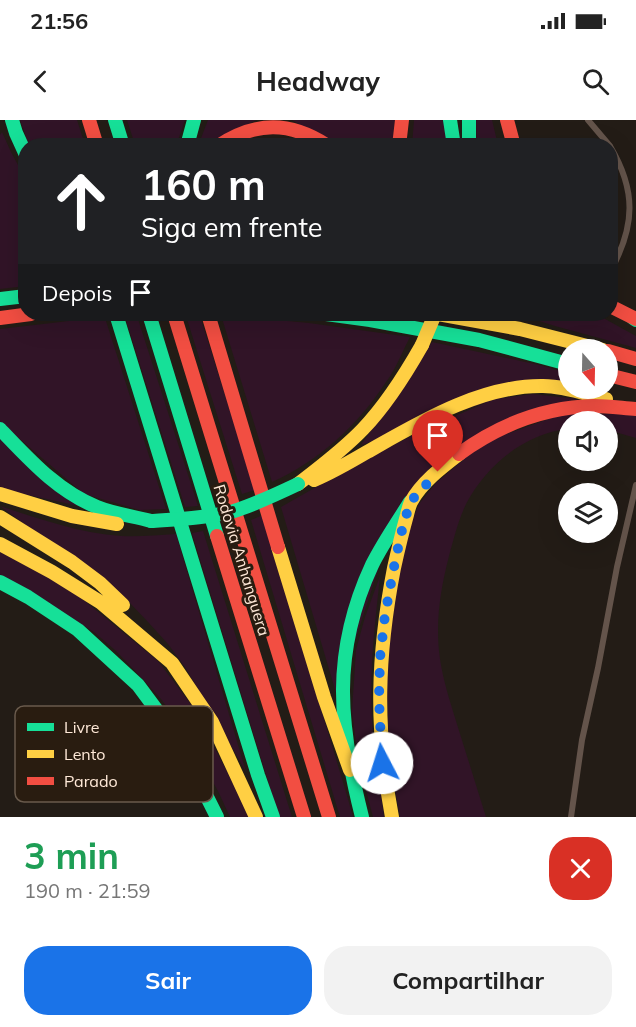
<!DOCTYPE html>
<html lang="pt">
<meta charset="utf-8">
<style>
body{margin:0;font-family:Mulish,sans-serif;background:#f2f2f2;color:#222;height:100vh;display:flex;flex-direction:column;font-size:22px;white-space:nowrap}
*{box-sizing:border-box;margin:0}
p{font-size:20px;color:#767676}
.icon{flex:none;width:33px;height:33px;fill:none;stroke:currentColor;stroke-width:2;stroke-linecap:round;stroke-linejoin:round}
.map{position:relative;height:697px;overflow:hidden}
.details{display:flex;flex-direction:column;background:#fff;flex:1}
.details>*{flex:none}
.hud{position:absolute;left:18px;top:18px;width:600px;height:183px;border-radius:24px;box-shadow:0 6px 24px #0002;background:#202124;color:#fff;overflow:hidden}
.needle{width:39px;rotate:160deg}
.buttons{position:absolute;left:558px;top:219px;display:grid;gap:12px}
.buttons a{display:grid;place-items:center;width:60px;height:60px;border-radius:50%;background:#fff;box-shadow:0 6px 24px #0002;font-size:30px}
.pin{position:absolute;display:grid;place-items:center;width:51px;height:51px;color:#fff;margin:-62px -26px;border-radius:50% 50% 50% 0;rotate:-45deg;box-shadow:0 0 6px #0007}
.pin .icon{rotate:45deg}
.me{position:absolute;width:66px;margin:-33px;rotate:355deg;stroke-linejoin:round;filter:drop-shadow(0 0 4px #0008)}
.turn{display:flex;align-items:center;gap:21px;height:126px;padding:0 24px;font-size:27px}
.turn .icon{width:78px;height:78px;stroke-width:2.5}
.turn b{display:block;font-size:42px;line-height:51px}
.then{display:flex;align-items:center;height:57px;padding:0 24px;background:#0003;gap:12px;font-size:22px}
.round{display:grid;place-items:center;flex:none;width:63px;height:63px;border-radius:24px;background:#f2f2f2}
.headline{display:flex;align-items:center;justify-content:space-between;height:102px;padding:0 24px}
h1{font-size:36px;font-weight:700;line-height:45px;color:#1e9e55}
.cta{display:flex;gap:12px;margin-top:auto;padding:12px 24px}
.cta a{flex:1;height:69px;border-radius:24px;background:#1a73e8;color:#fff;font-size:24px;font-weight:700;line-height:69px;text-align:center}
.cta a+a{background:#f2f2f2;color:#222}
.status{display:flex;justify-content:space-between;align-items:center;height:42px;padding:0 30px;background:#fff;direction:ltr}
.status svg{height:16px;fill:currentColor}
header{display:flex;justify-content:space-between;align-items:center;height:78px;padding:0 24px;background:#fff;font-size:27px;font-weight:700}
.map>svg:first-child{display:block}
.green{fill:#311427}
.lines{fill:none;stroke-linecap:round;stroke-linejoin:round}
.lane{stroke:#64544b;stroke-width:6}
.fast{stroke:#16e098;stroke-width:14}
.slow{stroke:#ffcf43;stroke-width:14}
.jam{stroke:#f24e42;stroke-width:14}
.fast-bridge{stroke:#16e098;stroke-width:14}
.slow-bridge{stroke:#ffcf43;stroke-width:14}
.route{stroke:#1a73e8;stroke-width:10;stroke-dasharray:0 18}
.labels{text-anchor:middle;stroke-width:6;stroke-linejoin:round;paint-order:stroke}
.street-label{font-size:16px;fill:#ffe9d8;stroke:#291c10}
.key{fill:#291c10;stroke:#695a4c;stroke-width:1.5}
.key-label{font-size:16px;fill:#ffe9d8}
</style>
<div class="status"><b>21:56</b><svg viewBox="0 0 49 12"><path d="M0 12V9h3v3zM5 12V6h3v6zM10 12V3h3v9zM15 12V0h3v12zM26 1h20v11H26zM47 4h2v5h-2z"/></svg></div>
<header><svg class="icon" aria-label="back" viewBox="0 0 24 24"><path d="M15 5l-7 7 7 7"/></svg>Headway<svg class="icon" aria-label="search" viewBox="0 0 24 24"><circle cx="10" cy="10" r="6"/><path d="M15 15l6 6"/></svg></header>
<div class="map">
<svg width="636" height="697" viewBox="0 0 636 697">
<rect width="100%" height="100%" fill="#231c16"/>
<path class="green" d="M20 0H77L85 25H29Z
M127 0H185L176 26 135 25Z
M208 0H256L211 25 198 26Z
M292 0H395L392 25H334Z
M414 0H445L448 25 412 26Z
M476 0H492L498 25H477Z
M2 12 11 32 25 58 26 166 0 169V15Z
M517 194H596L636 216V228L555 206Z
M221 195 309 203 410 217C402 232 396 249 386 262 358 305 319 341 272 362Z
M137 196 198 386 185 387 125 197Z
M186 196H200L255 370 242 374Z
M105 198 166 389 140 390 84 374 0 302V209L69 201Z
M432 222 539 245 568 253V266L544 263 361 325Z
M533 274 578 279 536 290 400 383 337 576 281 387 362 341 429 307 495 279Z
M568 292 636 295V318L608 310V302H568V309C525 313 486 346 466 384 458 401 454 418 449 436 440 471 435 504 440 539 443 560 450 581 456 601 466 633 476 665 486 697H400L389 636 386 546 402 425 419 384 436 363 484 322Z
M0 317 79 386 0 369Z
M0 386C40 399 79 413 121 416 139 417 158 415 176 414L246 652 185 547 168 524 148 502 128 481Z
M263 395 345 669 353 697H340L251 400Z
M203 411 292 697H279L192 413Z
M0 432 69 468 158 541 193 587 251 697H230L218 671 184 611 161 579 138 554 115 530 94 512 0 455Z
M380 456C375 504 369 551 372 600 374 632 380 665 384 697H373L358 640 352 591 356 530 365 497Z"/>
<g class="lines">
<path class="lane" d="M588 0 610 26
M610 26C636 70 636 105 610 152
M571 697 582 620 598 548 617 447 636 365"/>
<path class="fast" d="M12 0 16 13 26 35
M115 0 123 26
M450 0 454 26
M469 0V26
M187 26 194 0
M0 179 26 176
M116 194 258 655 273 697
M149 194 217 416
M326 194 370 200 479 220 568 244
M633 198 636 200
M0 309C29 339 57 371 97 387 114 394 133 396 151 401
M0 462 28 477 78 510 138 565 164 600 185 633 217 697
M362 697C339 606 331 533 372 445 383 423 397 403 410 382"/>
<path class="slow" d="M438 194 520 209 603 230
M314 360C333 352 350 342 367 332 420 302 481 265 543 266 564 266 585 274 606 279
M298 364C320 347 343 330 363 309 387 284 405 255 422 225
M0 374 72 396 117 404
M0 397 72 442 100 463 123 485
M0 424 52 452 100 482 172 543 212 602 256 697
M278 427 324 577 350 650
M392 697C375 609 377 536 394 448 398 430 402 413 407 395 408 391 409 386 411 382 421 363 442 347 459 334"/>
<path class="jam" d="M89 0 97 26
M507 0 514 26
M218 26C256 1 290 1 328 26
M399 26 402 0
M610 186 636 199
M174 194 329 697
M208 194 278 427
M0 198 31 194
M608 231 636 239
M608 255 636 262
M459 334C499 305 544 287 594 286 608 286 622 288 636 289
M217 416 304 697"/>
<path class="fast-bridge" d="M151 401C179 399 207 398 234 391 256 384 277 374 298 364"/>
<path class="slow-bridge" d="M422 225 435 194"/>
</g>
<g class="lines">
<path class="route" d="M382 643 379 579 380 538 385 495 394 447 401 414 410 382 438 352"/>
</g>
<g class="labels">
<g class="street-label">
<text transform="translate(242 440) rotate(73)" y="6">Rodovia Anhanguera</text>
</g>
</g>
<rect x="15" y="586" width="198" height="96" rx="9" class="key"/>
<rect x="27" y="603" width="27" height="8" fill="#16e098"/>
<rect x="27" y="630" width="27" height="8" fill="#ffcf43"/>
<rect x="27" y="657" width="27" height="8" fill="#f24e42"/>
<g class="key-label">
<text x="64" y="613">Livre</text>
<text x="64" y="640">Lento</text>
<text x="64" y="667">Parado</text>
</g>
</svg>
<div class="buttons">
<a><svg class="needle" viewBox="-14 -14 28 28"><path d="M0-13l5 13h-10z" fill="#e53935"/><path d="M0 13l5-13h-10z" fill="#767676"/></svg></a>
<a><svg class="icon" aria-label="sound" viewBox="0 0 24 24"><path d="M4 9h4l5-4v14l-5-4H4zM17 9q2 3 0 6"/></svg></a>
<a><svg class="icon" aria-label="layers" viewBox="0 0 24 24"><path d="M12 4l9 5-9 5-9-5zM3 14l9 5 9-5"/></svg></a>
</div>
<div class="pin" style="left:438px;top:352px;background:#d93025"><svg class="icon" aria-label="arrive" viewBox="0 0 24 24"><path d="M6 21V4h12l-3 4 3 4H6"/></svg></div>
<svg class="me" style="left:382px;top:643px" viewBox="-20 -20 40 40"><circle r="19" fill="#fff"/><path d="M0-13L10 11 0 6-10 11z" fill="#1a73e8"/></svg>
<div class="hud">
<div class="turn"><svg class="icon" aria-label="ahead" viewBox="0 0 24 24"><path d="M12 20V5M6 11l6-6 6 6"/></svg><div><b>160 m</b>Siga em frente</div></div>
<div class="then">Depois<svg class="icon" aria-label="arrive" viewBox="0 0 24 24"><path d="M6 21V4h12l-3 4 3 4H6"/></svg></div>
</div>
</div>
<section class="details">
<div class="headline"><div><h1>3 min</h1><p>190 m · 21:59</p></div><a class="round" style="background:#d93025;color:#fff"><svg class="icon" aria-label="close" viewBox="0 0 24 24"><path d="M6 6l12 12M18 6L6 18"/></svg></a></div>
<div class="cta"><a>Sair</a><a>Compartilhar</a></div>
</section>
